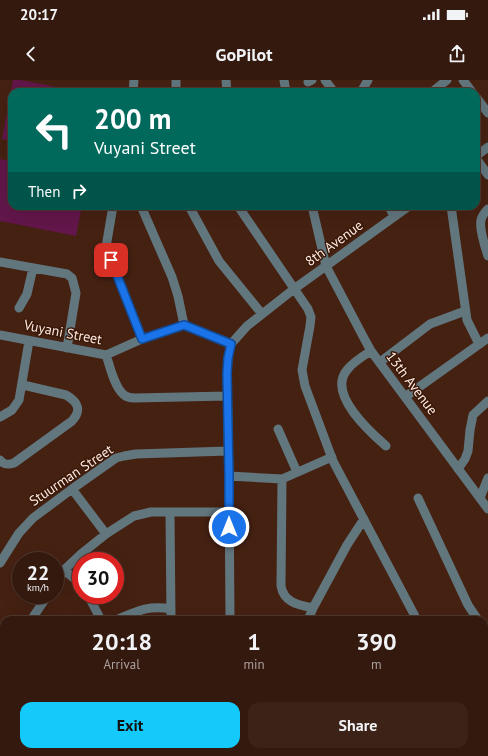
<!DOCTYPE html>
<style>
body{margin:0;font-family:"PT Sans",sans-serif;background:#3c2217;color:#f1f3f6;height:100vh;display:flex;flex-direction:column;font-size:15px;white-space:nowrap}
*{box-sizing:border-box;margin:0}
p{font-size:13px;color:#a9a09e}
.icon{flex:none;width:22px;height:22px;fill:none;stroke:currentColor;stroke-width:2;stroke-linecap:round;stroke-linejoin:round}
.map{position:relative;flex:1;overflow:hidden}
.panel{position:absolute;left:0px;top:536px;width:488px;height:140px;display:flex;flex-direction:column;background:#34190e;border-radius:12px 12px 0 0;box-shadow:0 4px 16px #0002,0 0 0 1px #4e382e}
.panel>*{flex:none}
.guide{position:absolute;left:8px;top:8px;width:472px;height:122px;border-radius:12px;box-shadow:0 4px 16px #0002,0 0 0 1px #4e382e;background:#00695c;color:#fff;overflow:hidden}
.speed{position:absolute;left:12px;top:472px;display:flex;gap:8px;font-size:20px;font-weight:700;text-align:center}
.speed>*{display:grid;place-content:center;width:52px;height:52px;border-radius:50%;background:#34190e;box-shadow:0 4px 16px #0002,0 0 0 1px #4e382e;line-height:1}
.speed small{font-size:10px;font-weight:400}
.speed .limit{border:6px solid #d22;background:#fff;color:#111}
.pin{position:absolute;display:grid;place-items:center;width:34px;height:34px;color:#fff;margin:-17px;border-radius:8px;box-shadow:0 2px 6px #0006}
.me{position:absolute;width:44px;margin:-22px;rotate:0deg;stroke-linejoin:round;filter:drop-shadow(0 0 3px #0008)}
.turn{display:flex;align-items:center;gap:14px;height:84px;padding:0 20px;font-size:18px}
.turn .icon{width:52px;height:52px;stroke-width:2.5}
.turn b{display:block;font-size:28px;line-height:34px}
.then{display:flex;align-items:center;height:38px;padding:0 20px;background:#0003;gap:8px;font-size:15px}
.eta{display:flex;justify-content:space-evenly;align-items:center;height:68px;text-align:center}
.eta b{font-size:24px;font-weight:700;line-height:28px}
.button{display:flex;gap:8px;margin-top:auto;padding:8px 20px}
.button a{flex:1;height:46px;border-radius:12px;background:#14cafb;color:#111;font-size:16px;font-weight:700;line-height:46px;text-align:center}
.button a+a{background:#3c2217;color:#f1f3f6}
.status{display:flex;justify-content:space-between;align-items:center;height:28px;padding:0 20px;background:#34190e;direction:ltr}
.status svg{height:11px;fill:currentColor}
header{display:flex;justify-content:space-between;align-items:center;height:52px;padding:0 20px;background:#34190e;font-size:18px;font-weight:700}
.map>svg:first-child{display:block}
.green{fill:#62164a}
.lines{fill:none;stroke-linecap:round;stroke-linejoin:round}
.minor{stroke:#62767e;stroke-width:9}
.route-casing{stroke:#114b97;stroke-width:10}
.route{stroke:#1a73e8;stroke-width:7}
.labels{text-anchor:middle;stroke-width:3;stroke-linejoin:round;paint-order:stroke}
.street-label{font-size:14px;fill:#feeae2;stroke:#3a1808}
</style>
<div class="status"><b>20:17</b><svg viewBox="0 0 49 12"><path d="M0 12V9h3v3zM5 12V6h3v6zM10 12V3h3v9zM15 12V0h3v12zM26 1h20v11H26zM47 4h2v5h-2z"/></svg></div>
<header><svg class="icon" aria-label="back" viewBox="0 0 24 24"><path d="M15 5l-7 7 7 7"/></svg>GoPilot<svg class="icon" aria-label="share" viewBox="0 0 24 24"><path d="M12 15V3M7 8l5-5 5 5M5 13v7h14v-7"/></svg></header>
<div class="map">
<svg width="488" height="676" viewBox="0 0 488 676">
<rect width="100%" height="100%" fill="#452112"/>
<path class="green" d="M13 0H20L84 12H12V61L2 59Z
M0 79 12 81V126H82L76 156 0 141Z"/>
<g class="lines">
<path class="minor" d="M226 0 227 12
M284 0 286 12
M325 0 334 12
M463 0 472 12
M308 2 312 0
M133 12 134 0
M176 12V0
M361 12 368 0
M432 12 447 0
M476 17 488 33
M476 76 488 67
M476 78 488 95
M113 126 106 167 142 259
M141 126 172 197 178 216 184 245
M189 126 219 181 262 234
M238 126 308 229 311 237 310 246 302 290 305 306 333 381 417 540
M312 126 326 186 365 260 371 271 488 429
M389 126 394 137
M451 126 467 240 479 264
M488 129C485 132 482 136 481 140 479 149 485 167 488 176
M0 182 67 194 72 198 76 213 67 268
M19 228 27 214 33 188
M0 255 106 275 142 259 184 245 231 264
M371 271C363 276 353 282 347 290 327 314 370 352 386 366
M106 275C110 286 114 306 123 314 126 317 131 318 135 318L227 316
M380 282 430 244 465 231
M405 317 488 258
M0 337 12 330 19 320 29 261
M278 349 297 392
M0 380C4 385 8 385 14 383L72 341C82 330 78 322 66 315L23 305
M458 389 465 379 468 371 470 350 473 335 488 321
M229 396 282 399 332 377
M282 399 281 506C284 523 299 525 313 528L347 465 364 439
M72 409 106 454
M418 418 468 525 478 540
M480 418 488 398
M170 432 171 540
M0 483 19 453 33 438 72 409 116 378 124 376 136 374 228 371
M64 490 81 504
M55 504 64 490 81 474 106 454 134 436 151 432H229
M88 515 101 540
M31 540 48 515
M116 540C137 531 148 525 171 529
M230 540 229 396 227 293 228 278 231 264 247 246 294 209 409 126
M308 540 313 528
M484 550 488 557
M484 587 488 585
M0 598 4 596
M484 656 488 653
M0 661 4 659
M171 672V676
M290 672 292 676
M423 672 426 676
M100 676 109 672
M232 676V672
M356 676 361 672
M456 676 461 672"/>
</g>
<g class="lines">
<g class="route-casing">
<path id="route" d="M111 180 142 259 184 245 231 264 228 278 227 293 229 396V447"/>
</g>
<use href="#route" class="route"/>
</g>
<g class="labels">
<g class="street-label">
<text transform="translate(334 163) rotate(-36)" y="5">8th Avenue</text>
<text transform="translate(63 252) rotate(11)" y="5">Vuyani Street</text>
<text transform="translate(412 303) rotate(53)" y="5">13th Avenue</text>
<text transform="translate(71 395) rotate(-34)" y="5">Stuurman Street</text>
</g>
</g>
</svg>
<div class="speed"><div>22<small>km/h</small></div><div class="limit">30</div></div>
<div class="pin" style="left:111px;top:180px;background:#d93025"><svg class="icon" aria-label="arrive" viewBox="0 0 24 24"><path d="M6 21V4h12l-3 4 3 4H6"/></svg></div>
<svg class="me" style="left:229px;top:447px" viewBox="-20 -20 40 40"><circle r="17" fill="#1a73e8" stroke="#fff" stroke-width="3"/><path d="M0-11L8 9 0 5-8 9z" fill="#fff"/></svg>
<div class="guide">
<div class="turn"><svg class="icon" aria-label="left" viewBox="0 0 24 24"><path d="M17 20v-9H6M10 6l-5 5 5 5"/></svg><div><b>200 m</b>Vuyani Street</div></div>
<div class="then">Then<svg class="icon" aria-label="right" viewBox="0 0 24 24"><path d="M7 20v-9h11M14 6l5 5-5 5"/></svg></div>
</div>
<section class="panel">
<div class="eta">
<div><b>20:18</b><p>Arrival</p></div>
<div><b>1</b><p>min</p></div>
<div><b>390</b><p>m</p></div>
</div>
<div class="button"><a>Exit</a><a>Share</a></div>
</section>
</div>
